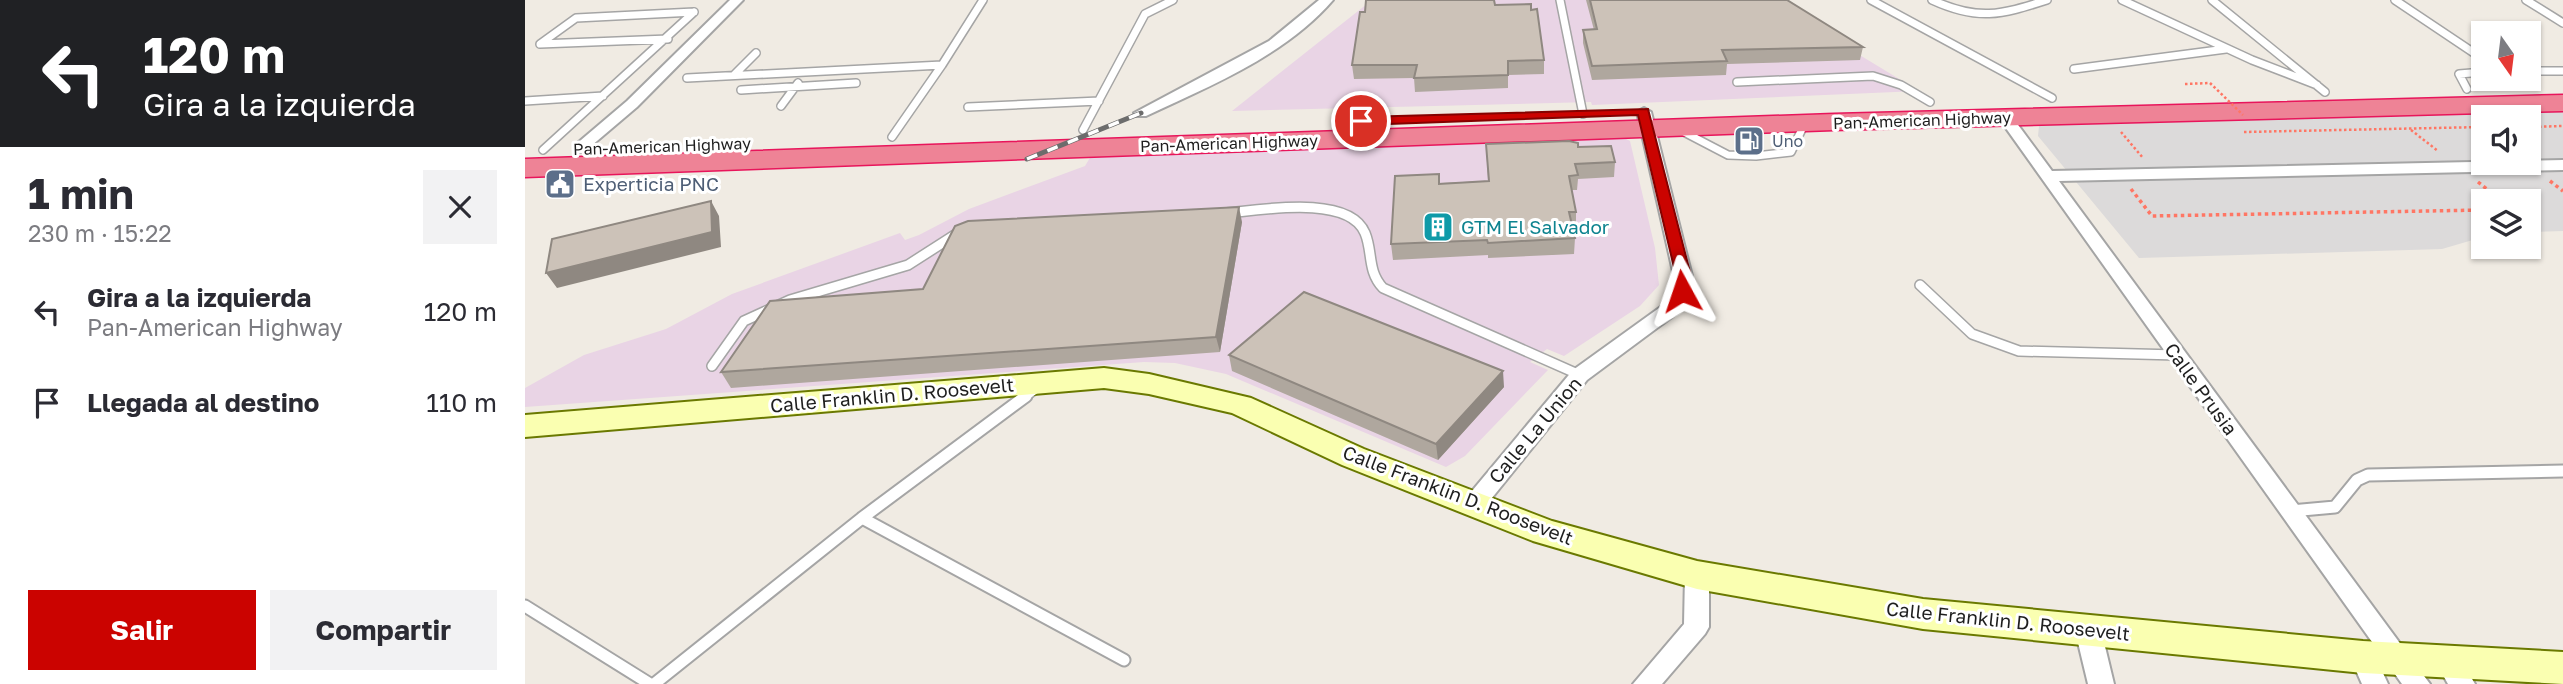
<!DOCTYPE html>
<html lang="es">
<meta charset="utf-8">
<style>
body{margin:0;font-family:"Golos Text",sans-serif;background:#f2f2f3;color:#2b2b33;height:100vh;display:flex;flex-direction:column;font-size:26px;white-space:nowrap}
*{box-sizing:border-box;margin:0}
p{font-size:23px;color:#7c7c81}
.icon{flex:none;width:38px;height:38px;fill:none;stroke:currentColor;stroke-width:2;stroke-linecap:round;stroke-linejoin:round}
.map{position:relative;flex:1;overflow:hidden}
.side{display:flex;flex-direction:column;background:#fff;width:525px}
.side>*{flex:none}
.banner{background:#202124;color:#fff;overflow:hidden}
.needle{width:46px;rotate:166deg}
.fabs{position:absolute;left:1946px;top:21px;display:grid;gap:14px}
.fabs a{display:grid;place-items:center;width:70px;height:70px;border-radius:0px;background:#fff;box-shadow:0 2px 5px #0004;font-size:35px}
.pin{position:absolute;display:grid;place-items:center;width:60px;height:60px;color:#fff;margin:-30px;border:4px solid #fff;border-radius:50%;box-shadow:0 2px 7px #0007}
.me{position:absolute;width:77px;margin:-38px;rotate:355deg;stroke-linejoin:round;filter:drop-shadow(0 0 5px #0008)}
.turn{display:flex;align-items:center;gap:24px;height:147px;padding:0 28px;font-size:32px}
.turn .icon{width:91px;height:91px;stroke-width:2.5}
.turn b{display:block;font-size:49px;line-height:60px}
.round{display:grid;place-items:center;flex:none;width:74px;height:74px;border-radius:0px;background:#f2f2f3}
.summary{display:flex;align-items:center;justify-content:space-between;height:119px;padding:0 28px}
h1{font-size:42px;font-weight:700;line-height:52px}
.action{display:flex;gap:14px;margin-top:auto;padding:14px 28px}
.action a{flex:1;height:80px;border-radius:0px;background:#cb0300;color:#fff;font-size:28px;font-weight:700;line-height:80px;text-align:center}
.action a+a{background:#f2f2f3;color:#2b2b33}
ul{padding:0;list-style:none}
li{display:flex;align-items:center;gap:21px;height:91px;padding:0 28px}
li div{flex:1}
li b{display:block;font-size:26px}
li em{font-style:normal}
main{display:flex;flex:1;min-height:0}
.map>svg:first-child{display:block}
.residential{fill:#dcdada;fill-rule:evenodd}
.industrial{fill:#e9d4e5}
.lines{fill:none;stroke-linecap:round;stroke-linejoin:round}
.lane-far2-casing{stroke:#a5a5a5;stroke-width:10}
.lane-far1-casing{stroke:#a5a5a5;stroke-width:12}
.lane-casing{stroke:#a5a5a5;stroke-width:15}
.street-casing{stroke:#a5a5a5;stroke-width:4}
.secondary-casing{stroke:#6a7900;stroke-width:4}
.highway-casing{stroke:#e8155b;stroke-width:3}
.path-far1{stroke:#ff7664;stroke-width:2.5;stroke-dasharray:2.5 2.5;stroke-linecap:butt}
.path{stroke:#ff7664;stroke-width:3.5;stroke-dasharray:3.5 3.5;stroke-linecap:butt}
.lane-far2{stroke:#fff;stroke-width:7}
.lane-far1{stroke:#fff;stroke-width:9}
.lane{stroke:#fff;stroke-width:11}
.street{fill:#fff;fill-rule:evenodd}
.secondary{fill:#faffb1;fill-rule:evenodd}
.highway{fill:#ee8396;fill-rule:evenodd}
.rail-casing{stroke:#6c6c6c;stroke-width:5}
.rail{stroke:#fff;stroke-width:3.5;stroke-dasharray:11;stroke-linecap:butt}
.path-bridge{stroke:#ff7664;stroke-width:2.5;stroke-dasharray:2.5 2.5;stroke-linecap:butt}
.wall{fill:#afa79e}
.shaded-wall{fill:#8f8881}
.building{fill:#ccc2b8;stroke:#8f8881;stroke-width:2}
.route{fill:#cb0300;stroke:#840200;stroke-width:2}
.labels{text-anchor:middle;stroke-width:6;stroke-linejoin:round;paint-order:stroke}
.far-street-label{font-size:16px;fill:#1e1e1e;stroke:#fff}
.far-service-label{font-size:16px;fill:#4e5e75;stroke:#fff;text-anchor:start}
.service-label{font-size:19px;fill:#4e5e75;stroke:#fff;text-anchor:start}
.culture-label{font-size:19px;fill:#0d838f;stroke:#fff;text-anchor:start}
.street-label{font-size:19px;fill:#1e1e1e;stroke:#fff}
</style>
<main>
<section class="side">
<div class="banner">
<div class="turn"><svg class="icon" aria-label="left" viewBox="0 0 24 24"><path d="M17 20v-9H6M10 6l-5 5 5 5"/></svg><div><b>120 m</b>Gira a la izquierda</div></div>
</div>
<div class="summary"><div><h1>1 min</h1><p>230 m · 15:22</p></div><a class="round"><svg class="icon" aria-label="close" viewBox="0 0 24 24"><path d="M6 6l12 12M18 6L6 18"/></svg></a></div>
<ul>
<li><svg class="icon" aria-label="left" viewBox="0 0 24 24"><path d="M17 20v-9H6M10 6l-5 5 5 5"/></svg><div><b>Gira a la izquierda</b><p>Pan-American Highway</p></div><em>120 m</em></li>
<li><svg class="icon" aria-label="arrive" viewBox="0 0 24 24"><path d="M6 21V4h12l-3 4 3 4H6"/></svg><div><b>Llegada al destino</b></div><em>110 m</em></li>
</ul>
<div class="action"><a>Salir</a><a>Compartir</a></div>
</section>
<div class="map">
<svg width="2038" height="684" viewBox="0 0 2038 684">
<rect width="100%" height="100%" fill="#f0ebe3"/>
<path class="residential" d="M2038 109V231L2004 232V201H1958V237L1917 249 1614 258 1513 136 1514 126 1525 121ZM1958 117H2004V163H1958Z"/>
<path class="industrial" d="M847 0H1244L1394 91 1067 105 1066 102 707 111Z
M1096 136 1105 141 1130 248 1134 285 1115 306 1039 356 1022 349 1005 362 1023 370 940 456 921 467 701 374 650 363 619 362 0 407V388L59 355 141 329 207 294 375 233 380 240 394 235 444 209 560 166 566 156Z"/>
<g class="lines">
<g class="lane-far2-casing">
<path id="lane-far2" d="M1035 0 1058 114
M1346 0 1527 98
M1407 0C1453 21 1475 15 1522 0
M1597 0 1727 60 1792 85
M1687 0 1800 92
M1870 0 1958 59
M2001 0 2038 23
M143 39 15 44 51 18 169 12
M417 65 458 0
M1549 69 1701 49
M2004 71H2038
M209 75 231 53
M162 78 417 65 367 137
M1212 82 1348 76 1376 85 1405 102
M1942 89 1934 74 1958 72
M216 90 331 83
M0 101 78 96
M256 106 273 83
M443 107 574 101
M558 130 620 14 648 0
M1157 131 1203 155 1231 156 1266 152 1277 129
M18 150 169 12"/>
</g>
<g class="lane-far1-casing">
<path id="lane-far1" d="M702 213C735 210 824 194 840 233 848 252 842 271 858 288L1055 375
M1395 285 1447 334 1494 351 1652 355
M187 366 219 321 265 300 383 265 436 231
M499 397 513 387"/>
</g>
<g class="lane-casing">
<path id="lane" d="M1766 511 1810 507 1832 480 1843 475 2038 471
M337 518 599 660
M0 606 125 684
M129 684 337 518 501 396"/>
</g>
<g class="street-casing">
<path id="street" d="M205 0H218L112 107 59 152H49V146L102 101Z
M794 0H808C761 55 685 86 621 116H611L609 113 744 41Z
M1119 108 1126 112 1167 276 1166 291 1155 311 1062 380 958 509 950 511 942 509 939 503 942 497 1048 370 1141 303 1148 291 1149 276 1112 112Z
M1480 113 1485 114 1527 171 2038 160V170L1534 181 1905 684H1877L1473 117Z
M1172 565 1180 568 1184 575V627L1180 634 1137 684H1108L1159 624 1160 575 1164 568Z
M1563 619 1572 623 1576 630 1589 684H1563L1550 630 1554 623Z
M1838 646 1847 649 1863 684H1837L1825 657 1829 649Z
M1923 650 1932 653 1950 684H1923L1910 661 1914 653Z"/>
</g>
<g class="secondary-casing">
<path id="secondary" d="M579 368 624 374 726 398 839 449 1027 521 1172 561 1398 599 1838 641 2038 652V684L1838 673 1398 629 1172 589 1008 541 817 465 707 413 624 394 579 388 0 437V415Z"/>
</g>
<g class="highway-casing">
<path id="highway" d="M2038 95V111L1309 130 0 177V159L1309 114Z"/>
</g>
<path class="path-far1" d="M1660 84 1685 83
M2004 127 2038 126
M1886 130 1913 151
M1596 132 1618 158
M1719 132 1958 127"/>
<path class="path" d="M2025 181 2038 191
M1953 182 1977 201
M1606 189 1627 216 1958 210
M2004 222 2012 228"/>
<use href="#lane-far2" class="lane-far2"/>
<use href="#lane-far1" class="lane-far1"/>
<use href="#lane" class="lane"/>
<use href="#street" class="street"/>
<use href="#secondary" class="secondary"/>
<use href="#highway" class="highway"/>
<g class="rail-casing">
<path id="rail" d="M502 159 616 113"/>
</g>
<use href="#rail" class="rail"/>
<path class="path-bridge" d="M1685 83 1718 115"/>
</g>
<path class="wall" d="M1061 0H1262L1338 47 1335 60 1202 64 1201 75 1067 80 1058 43V30H1069Z
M970 5 1019 60V74L983 75V88L890 92 889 78 829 79 827 65Z
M961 144 1053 147 1090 162 1089 177 1053 179 1052 190H1047L1051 212V227H1047L1050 238 1049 254 963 258V255L868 260 866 244 914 183 963 181Z
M717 222 695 352 206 388 196 372 398 289Z
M704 355 979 387 913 460 707 371Z"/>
<path class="shaded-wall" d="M186 201 194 216 196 247 32 288 21 273Z
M714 207 717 222 695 352 691 337Z
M978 371 979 387 913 460 911 444Z"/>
<path class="building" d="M841 0H969L970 5 1006 4V10L1012 9 1019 60 983 61V75L889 78 892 65H827L835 12H840Z
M1065 0H1262L1338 47 1197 50 1202 61 1067 66 1058 30 1072 29Z
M1044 141 1053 143V147L1086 146 1090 162 1050 164 1053 175 1044 176 1051 212H1044L1050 238 963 243 962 240 866 244 870 176 914 174V184L964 181 961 144Z
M186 201 187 232 21 273 27 239Z
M714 207 691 337 196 372 245 301 398 289 430 226 443 221Z
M779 292 978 371 911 444 704 355Z"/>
<path class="route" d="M1123 109 1166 276 1164 291 1157 295 1149 291 1151 276 1113 115 836 125 830 121 836 117Z"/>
<defs>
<g id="fuel-square" transform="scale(1.575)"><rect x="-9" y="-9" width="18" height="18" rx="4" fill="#5c6f8a" stroke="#fff"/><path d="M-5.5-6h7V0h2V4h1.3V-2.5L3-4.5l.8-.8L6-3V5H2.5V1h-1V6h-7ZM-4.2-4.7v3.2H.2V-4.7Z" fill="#fff"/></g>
<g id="civic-square" transform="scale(1.575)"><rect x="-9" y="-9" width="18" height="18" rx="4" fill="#5c6f8a" stroke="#fff"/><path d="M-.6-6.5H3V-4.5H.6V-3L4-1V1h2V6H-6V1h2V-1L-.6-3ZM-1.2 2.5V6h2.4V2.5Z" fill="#fff"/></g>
<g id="building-square" transform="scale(1.575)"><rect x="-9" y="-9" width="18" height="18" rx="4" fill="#0f9aa8" stroke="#fff"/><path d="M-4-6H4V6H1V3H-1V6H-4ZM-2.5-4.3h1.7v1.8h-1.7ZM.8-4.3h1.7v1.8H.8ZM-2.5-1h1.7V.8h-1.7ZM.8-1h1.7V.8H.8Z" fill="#fff"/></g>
</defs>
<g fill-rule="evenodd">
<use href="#fuel-square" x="1224" y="141"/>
<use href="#civic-square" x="35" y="184"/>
<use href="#building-square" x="913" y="227"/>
</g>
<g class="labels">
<g class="far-street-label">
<text transform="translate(1397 120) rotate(-2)" y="6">Pan-American Highway</text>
<text transform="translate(704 143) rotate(-2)" y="6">Pan-American Highway</text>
<text transform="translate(137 146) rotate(-2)" y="6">Pan-American Highway</text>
</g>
<g class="far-service-label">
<text x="1247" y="147">Uno</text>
</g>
<g class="service-label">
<text x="58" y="191">Experticia PNC</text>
</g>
<g class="culture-label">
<text x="936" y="234">GTM El Salvador</text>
</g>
<g class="street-label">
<text transform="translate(1676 389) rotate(54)" y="7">Calle Prusia</text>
<text transform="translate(367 395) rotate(-5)" y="7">Calle Franklin D. Roosevelt</text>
<text transform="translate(1010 430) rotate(-50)" y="7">Calle La Union</text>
<text transform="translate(933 495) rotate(21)" y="7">Calle Franklin D. Roosevelt</text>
<text transform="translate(1483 621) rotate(6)" y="7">Calle Franklin D. Roosevelt</text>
</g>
</g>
</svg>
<div class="fabs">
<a><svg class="needle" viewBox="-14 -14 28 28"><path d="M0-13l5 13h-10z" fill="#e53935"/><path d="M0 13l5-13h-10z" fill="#7c7c81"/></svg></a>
<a><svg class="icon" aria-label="sound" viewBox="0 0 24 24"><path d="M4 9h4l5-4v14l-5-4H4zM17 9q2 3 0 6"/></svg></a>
<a><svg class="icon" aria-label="layers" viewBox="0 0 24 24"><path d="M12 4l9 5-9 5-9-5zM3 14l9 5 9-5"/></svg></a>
</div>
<div class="pin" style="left:836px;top:121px;background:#d93025"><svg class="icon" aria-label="arrive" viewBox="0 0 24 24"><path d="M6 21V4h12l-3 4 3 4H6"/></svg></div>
<svg class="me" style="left:1157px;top:291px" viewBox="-20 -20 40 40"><path d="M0-17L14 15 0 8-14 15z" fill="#cb0300" stroke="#fff" stroke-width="4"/></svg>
</div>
</main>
